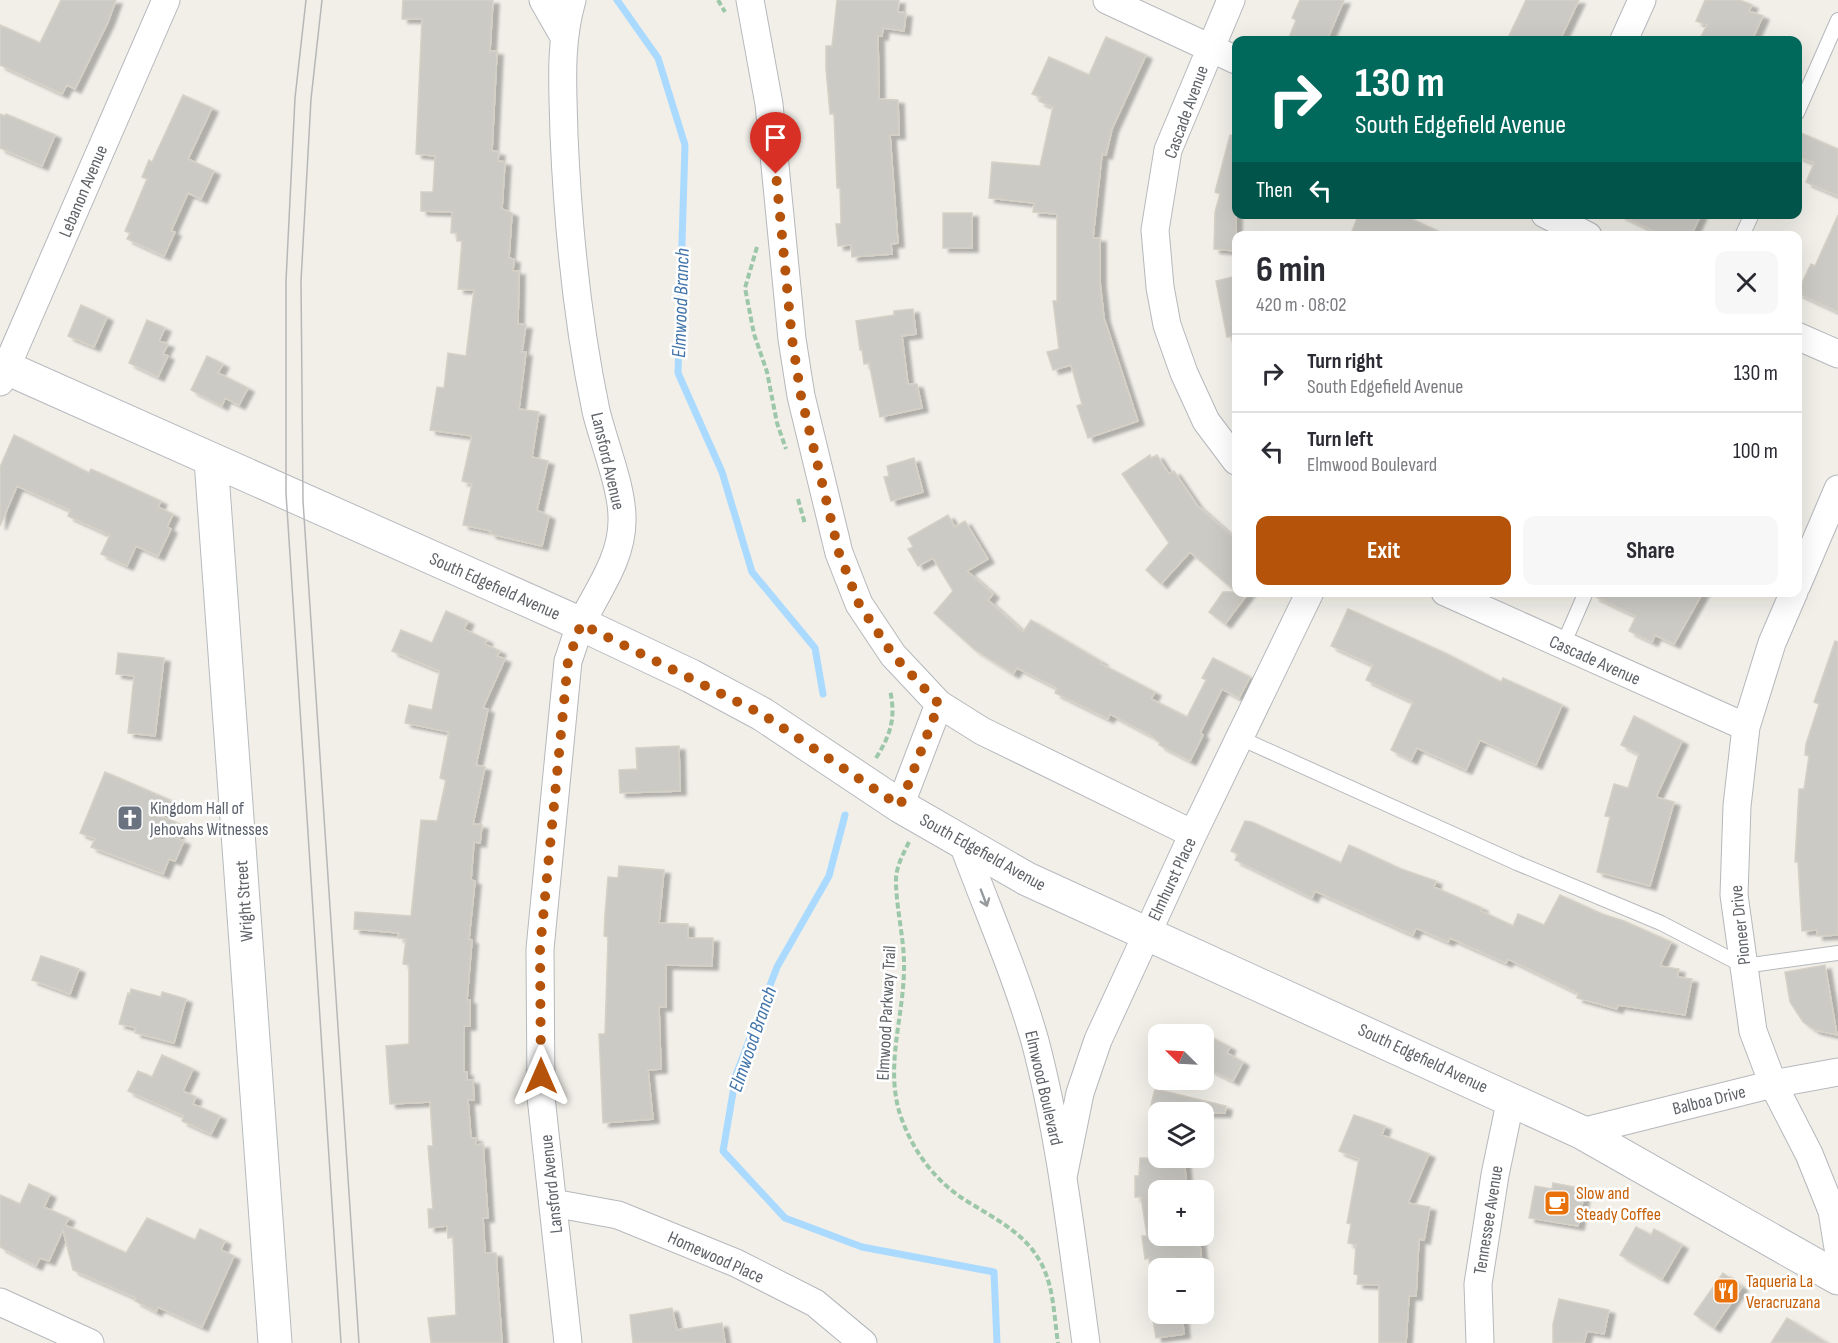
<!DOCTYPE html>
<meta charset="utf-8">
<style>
body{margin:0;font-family:"Sofia Sans Condensed",sans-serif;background:#f7f7f7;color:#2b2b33;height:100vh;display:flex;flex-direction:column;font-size:22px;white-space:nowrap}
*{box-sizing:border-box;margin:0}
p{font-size:20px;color:#7c7c81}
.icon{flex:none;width:33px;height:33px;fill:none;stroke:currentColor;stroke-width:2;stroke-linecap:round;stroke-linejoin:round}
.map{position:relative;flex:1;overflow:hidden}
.side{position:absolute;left:1232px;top:231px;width:570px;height:366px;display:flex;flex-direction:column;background:#fff;border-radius:12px;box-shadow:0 6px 24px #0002}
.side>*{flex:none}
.guide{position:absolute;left:1232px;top:36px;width:570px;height:183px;border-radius:12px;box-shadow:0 6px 24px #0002;background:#00695c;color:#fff;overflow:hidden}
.needle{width:39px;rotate:294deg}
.fabs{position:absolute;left:1148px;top:1024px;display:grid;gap:12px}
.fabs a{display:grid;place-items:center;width:66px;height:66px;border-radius:12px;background:#fff;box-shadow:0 6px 24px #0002;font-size:30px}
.pin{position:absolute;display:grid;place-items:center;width:51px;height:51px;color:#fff;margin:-62px -26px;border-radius:50% 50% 50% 0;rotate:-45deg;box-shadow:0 0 6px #0007}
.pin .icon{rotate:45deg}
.me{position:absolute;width:66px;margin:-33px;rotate:0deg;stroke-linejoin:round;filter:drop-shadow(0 0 4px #0008)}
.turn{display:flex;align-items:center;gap:21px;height:126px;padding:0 24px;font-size:27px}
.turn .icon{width:78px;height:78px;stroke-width:2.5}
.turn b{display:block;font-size:42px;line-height:51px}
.then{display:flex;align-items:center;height:57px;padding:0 24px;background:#0003;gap:12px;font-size:22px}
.round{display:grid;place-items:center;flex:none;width:63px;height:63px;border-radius:12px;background:#f7f7f7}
.overview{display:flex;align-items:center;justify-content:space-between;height:102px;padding:0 24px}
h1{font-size:36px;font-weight:700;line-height:45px}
.action{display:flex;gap:12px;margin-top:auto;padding:12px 24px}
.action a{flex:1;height:69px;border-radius:12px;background:#b45309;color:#fff;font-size:24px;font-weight:700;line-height:69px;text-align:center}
.action a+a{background:#f7f7f7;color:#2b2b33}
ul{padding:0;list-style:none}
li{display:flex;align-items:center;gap:18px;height:78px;padding:0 24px;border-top:2px solid #e1e1e2}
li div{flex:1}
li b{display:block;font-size:22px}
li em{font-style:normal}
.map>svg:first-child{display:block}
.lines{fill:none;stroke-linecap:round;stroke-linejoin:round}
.stream{stroke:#aadaff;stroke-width:7}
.building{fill:#cccac5;stroke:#d6d1c6;stroke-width:1.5;filter:url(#shadow)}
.lane-casing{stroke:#b5b8bc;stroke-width:16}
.street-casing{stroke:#b5b8bc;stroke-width:29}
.secondary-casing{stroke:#b6babf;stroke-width:35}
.path{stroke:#9cc7a9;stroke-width:4;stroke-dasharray:6 3;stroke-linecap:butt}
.lane{stroke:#fff;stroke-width:14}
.street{stroke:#fff;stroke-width:27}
.secondary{stroke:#fff;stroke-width:33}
.tram{stroke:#b6b7b8;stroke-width:1.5}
.oneway{stroke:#979a9d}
.route{stroke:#b45309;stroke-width:10;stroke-dasharray:0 18}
.labels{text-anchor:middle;stroke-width:5;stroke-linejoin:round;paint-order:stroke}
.street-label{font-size:18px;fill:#5f6368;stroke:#fff}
.worship-label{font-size:18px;fill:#5b616d;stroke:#fff;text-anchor:start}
.food-label{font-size:18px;fill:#c56008;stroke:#fff;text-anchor:start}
.water-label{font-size:20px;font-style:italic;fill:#4174aa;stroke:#fff}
</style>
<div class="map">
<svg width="1838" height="1343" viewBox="0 0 1838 1343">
<defs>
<filter id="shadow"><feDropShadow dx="6" dy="4" stdDeviation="1.5" flood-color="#0004"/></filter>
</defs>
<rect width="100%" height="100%" fill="#f1efe8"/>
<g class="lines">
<path class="stream" d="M617 0 658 58 685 145 678 373 722 472 752 572 815 648 823 694
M845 815 829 876 777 967 736 1075 723 1151 785 1218 862 1247 994 1272 997 1343"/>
</g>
<path class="building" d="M61 0H116L108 22 75 89 67 85 62 94 0 65V25L40 43Z
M403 0H493L490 51H497L492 151 499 152 498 161 505 162 502 209 512 213 509 258 514 259 513 271H519L518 324 526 325 522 352H526L519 409 539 412 532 457 548 461 537 510 549 516 542 546 490 534 491 531 463 525 472 484 462 481 472 436 430 430 437 387 444 388 448 353 466 356 474 290 458 289 462 241H457V233H451L452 212 421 211V192H433L435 156 416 154 422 19H402Z
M837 0H899L898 12 906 13 904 31 883 28 882 36H878L879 99 898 100 899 135H890L898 243 891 244 892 254 852 257 851 245 838 246 836 224H841L840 188H837L834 114H830L826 69V46H832Z
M1300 0H1344L1327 40H1288L1296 20 1292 18Z
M1526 0H1579L1560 40H1507Z
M1705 0H1740L1752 5 1749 11 1763 16 1752 40H1699L1707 25 1696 21Z
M1106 37 1146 55 1112 129 1106 155 1102 154 1093 238H1100V282L1104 318 1138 421 1088 438 1077 406 1082 404 1071 365 1053 370 1047 352 1059 349 1053 301H1057V214L1033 212 1034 203 989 198 992 162 1040 166 1053 107 1039 101 1041 97 1032 94 1049 57 1089 75Z
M183 95 212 108 188 159 214 171 201 199 188 193 171 231 175 232 164 256 127 239 130 233 125 231 147 179 142 177 149 160 152 162Z
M0 114 5 116 6 114 55 135 42 166 0 148Z
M1801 133 1838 149V196L1806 182 1814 163 1797 156V143Z
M1230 135 1236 136V251L1214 249 1215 212 1220 194 1215 192Z
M943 213H972V248H943Z
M1359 214H1401L1448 236H1350Z
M1619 214H1701L1691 236H1664Z
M1838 215V312L1797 293 1811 264 1815 266Z
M1236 276V336L1227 337 1216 281Z
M81 305 107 317 94 347 68 336Z
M913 309 916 334 902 336 908 384H917L922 408 880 417 869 363 864 364 862 350H860L856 321 894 315V311Z
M147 320 165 328 159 341 168 344 163 354 168 356 158 377 129 363Z
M207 356 223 364 218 373 248 388 239 405 225 398 222 406 191 390Z
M14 435 89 473 91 469 161 501 158 507 173 514 167 527 171 529 158 556 136 546 127 566 101 554 110 535 68 516 70 510 17 486 0 526V467Z
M1150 455 1151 458 1157 455 1169 474 1174 471 1197 505 1236 540V592H1249L1225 624 1209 612 1223 592H1236L1190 552 1161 584 1146 570 1169 543 1122 474Z
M914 458 923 492 891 501 884 477 889 476 887 466Z
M948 515 955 527 965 521 988 559 967 571 993 594 988 600 1023 632 1031 620 1102 662 1101 664 1155 692 1151 699 1187 717 1206 680 1202 678 1213 658 1250 677 1239 698 1222 689 1200 733 1203 735 1190 761 1159 745 1160 743 1150 735 1110 714 1108 719 1055 693 1057 688 1017 668 1013 674 975 650 934 613 953 591 933 558 918 566 908 549 913 547 908 538Z
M1595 592H1703L1674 644 1655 635 1652 642 1629 631 1636 616 1594 596Z
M1348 609 1447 654 1501 682 1503 678 1562 705 1536 765 1480 740 1466 770 1417 748 1411 760 1391 750 1413 702 1366 680 1373 665 1331 646Z
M446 611 468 621 464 629 487 640 485 644 500 651 497 656 505 659 483 708 488 709 476 765 485 767 473 824 482 825 480 843 474 842 471 880 475 881 469 939 472 940 467 1000H470V1026H464V1072H467V1080H473L474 1100H468L471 1138H476V1145L483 1144 488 1218H483L485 1253H496L502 1343H431L428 1318 456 1315 453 1237 448 1238 447 1226 429 1228 428 1209H433L428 1146H433L430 1102 390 1104 386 1046 409 1044V965L403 964 406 939 398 938 399 933 354 929 355 912 411 916 421 820 437 821 446 780 440 778 449 732 405 723 409 705 432 710 440 671 392 651 401 630 432 643Z
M1835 641 1838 642V935L1817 936V930L1802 931 1798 862H1795L1799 789H1804L1809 756 1805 755 1806 744 1819 704 1814 702Z
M118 653 164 658 155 736 128 733 134 676 116 674Z
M1634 716 1682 741 1656 797 1674 802 1650 886 1597 872 1610 817 1605 816 1614 784 1628 788 1639 754 1621 745Z
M679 746 680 791 620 793 619 770 637 769 636 748Z
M105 772 170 800 163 817 182 825 176 838 184 841 175 861 169 859 163 874 91 847 95 839 80 833Z
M1245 821 1252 822 1341 863 1349 845 1401 869 1436 881 1434 887 1482 908 1481 911 1513 926 1518 914 1544 925 1560 895 1602 914 1624 921 1671 942 1660 966 1679 969 1677 977 1692 979 1685 1015 1618 1005 1617 1009 1577 998 1578 993 1508 959 1506 963 1450 938 1448 942 1416 928 1413 935 1315 891 1312 898 1235 860 1238 854 1231 851Z
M619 866 664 870 659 923 688 924V938H713L712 966 666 965V1007H659L661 1069 648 1070 653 1119 603 1123 599 1034H605L608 937 604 936 605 914 608 877 618 878Z
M41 956 79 969 70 994 32 980Z
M1825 965 1837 1035 1815 1030 1803 1022 1790 1002 1785 972Z
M131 989 161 997 162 992 186 999 174 1043 135 1033 136 1028 119 1024 128 993 130 994Z
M1203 1033 1230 1047 1227 1053 1243 1062 1233 1081 1203 1066Z
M162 1055 193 1069 183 1091 196 1097 193 1104 220 1116 211 1134 182 1121 184 1116 128 1091 138 1071 152 1077Z
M1155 1089 1226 1106 1225 1113H1155L1156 1110 1150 1109Z
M1354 1115 1385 1126 1382 1135 1429 1154 1408 1203 1430 1207 1424 1240 1419 1239 1416 1296H1409L1406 1343H1379V1285L1357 1284 1358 1275 1354 1274 1356 1245 1348 1243 1351 1224 1347 1223 1359 1159 1339 1151Z
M1140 1158H1184L1187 1189 1158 1191V1236H1199L1202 1264 1151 1270 1149 1258 1145 1259 1142 1236H1147L1141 1197H1135V1176H1139Z
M1553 1183 1585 1189 1578 1226 1529 1218 1535 1186 1552 1189Z
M29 1184 50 1194 44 1207 69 1218 65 1225 126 1253 147 1218 195 1240 200 1229 225 1241 221 1250 234 1256 202 1327 158 1307 156 1312 135 1301 136 1298 73 1270 63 1230 49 1261 40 1258 36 1266 0 1247V1195L20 1204Z
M1636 1227 1651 1235 1654 1229 1682 1245 1662 1279 1620 1255Z
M1723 1273 1742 1287 1714 1328 1694 1314Z
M1559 1299 1609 1310 1604 1334 1587 1331 1584 1343H1553V1324Z
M672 1308 677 1330 722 1323 725 1343H633L630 1315Z
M1152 1314H1182L1184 1334 1156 1338Z
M1787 1318 1827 1343H1771Z"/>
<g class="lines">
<g class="lane-casing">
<path id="lane" d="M1797 113 1838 20
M1742 236 1752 214
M1563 645 1586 592
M1240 738 1517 863 1661 923 1744 966 1838 953"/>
</g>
<g class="street-casing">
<path id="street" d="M543 0 563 35
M750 0 769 104 792 339 801 396 839 553 859 604 893 655 939 704 982 731 1193 834
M1107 0 1236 60
M1231 0 1168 150 1155 230 1160 287 1167 325 1184 373 1206 421 1236 461
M1624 40 1642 0
M1545 214 1588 236
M1797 336 1838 354
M0 382 166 0
M1797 585 1838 489
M1445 592 1746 727
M1794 592 1772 643 1746 727 1737 806 1734 895 1753 1031 1773 1084 1809 1154 1832 1211 1838 1248
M900 806 939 704
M963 844C987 909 1016 974 1035 1041 1061 1140 1072 1242 1086 1343
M1581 1132 1773 1084 1838 1072
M1063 1177 1080 1093 1098 1040 1193 834 1310 592
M553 1203 618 1215 736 1263 815 1303 863 1343
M0 1302 90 1343
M568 1343 541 1097 540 949 568 661C573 648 576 634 582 622 598 590 622 558 622 521 623 489 604 444 596 411 577 320 568 228 564 135 563 89 559 45 572 0
M1480 1343 1478 1284 1495 1175 1511 1098"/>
</g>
<g class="secondary-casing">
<path id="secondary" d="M0 365 581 624 691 676 762 714 900 806 1027 879 1581 1132 1838 1278
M211 460 275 1343"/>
</g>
<path class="path" d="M718 0 725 12
M757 247 745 288 754 334 767 372 777 423 786 449
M798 499 805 524
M876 758C891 734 896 718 890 690
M909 842C903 854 896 867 896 880 896 910 905 940 904 971 903 1018 886 1064 899 1111 910 1146 931 1177 962 1198 991 1217 1024 1231 1041 1263 1054 1287 1054 1317 1058 1343"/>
<use href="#lane" class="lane"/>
<use href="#street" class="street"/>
<use href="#secondary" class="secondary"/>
<path class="tram" d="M306 0 295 98 286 281V493L341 1343
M322 0 311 99 301 281 303 501 359 1343"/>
</g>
<defs><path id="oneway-shaft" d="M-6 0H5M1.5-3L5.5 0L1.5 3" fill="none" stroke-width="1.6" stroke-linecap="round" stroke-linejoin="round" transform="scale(1.5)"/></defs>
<use class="oneway" href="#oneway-shaft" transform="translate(984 898) rotate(69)"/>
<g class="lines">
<path class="route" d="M541 1076 540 949 568 661 581 624 762 714 900 806 939 704 893 655 859 604 839 553 801 396 792 339 776 174"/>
</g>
<defs>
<g id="church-square" transform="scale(1.35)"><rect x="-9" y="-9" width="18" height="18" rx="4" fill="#6b7280" stroke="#fff"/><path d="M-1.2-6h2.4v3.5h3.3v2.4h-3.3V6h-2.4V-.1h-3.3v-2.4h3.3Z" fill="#fff"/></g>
<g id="cafe-square" transform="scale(1.35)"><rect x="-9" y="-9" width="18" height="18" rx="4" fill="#e8710a" stroke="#fff"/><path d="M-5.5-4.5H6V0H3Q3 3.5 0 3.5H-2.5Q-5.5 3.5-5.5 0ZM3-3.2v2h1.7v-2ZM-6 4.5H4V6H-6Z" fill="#fff"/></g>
<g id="restaurant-square" transform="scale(1.35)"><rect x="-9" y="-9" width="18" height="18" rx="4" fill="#e8710a" stroke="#fff"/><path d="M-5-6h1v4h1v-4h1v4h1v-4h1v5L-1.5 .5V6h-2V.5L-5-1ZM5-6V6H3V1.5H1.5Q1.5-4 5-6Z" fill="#fff"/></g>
</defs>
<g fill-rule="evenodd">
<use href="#church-square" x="130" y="818"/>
<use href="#cafe-square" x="1557" y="1203"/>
<use href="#restaurant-square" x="1726" y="1291"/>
</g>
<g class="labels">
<g class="street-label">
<text transform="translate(1186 112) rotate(-70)" y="6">Cascade Avenue</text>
<text transform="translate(83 191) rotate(-67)" y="6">Lebanon Avenue</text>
<text transform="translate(608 461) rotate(77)" y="6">Lansford Avenue</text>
<text transform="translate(495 586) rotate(24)" y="6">South Edgefield Avenue</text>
<text transform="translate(1595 660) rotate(24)" y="6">Cascade Avenue</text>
<text transform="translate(983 852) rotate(29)" y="6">South Edgefield Avenue</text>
<text transform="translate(1172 879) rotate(-65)" y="6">Elmhurst Place</text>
<text transform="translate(244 901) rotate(-94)" y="6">Wright Street</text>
<text transform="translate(1740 925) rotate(-96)" y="6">Pioneer Drive</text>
<text transform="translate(886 1013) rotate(-87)" y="6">Elmwood Parkway Trail</text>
<text transform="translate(1423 1058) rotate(25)" y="6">South Edgefield Avenue</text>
<text transform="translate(1044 1088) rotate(77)" y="6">Elmwood Boulevard</text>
<text transform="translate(1709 1100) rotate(-14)" y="6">Balboa Drive</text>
<text transform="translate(551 1184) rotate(-96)" y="6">Lansford Avenue</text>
<text transform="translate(1488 1220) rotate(-81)" y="6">Tennessee Avenue</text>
<text transform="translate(716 1257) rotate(24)" y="6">Homewood Place</text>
</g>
<g class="worship-label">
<text x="150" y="814">Kingdom Hall of<tspan x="150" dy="21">Jehovahs Witnesses</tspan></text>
</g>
<g class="food-label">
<text x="1576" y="1199">Slow and<tspan x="1576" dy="21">Steady Coffee</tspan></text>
<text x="1746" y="1287">Taqueria La<tspan x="1746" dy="21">Veracruzana</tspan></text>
</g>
<g class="water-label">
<text transform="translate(680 303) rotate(-88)" y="7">Elmwood Branch</text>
<text transform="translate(752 1039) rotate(-71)" y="7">Elmwood Branch</text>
</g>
</g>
</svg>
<div class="fabs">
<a><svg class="needle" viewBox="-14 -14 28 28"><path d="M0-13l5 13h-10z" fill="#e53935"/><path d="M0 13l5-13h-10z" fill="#7c7c81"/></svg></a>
<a><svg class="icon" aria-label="layers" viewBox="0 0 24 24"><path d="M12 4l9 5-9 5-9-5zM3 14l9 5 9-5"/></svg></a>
<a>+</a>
<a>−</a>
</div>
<div class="pin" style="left:776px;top:174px;background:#d93025"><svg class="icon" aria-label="arrive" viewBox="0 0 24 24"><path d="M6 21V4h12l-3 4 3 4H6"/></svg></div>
<svg class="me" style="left:541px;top:1076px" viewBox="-20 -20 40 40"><path d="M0-17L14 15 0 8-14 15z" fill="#b45309" stroke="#fff" stroke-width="4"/></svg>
<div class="guide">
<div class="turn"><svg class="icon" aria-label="right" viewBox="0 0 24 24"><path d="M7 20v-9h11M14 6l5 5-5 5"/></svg><div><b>130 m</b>South Edgefield Avenue</div></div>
<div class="then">Then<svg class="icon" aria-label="left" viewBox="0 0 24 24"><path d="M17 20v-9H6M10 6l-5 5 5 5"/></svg></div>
</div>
<section class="side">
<div class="overview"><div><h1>6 min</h1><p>420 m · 08:02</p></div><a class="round"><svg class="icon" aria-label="close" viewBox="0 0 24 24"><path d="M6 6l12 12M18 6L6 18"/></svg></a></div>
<ul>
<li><svg class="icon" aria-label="right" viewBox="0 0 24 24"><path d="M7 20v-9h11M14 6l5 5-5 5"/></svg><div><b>Turn right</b><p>South Edgefield Avenue</p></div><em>130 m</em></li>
<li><svg class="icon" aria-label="left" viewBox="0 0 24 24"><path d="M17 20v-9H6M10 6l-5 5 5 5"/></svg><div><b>Turn left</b><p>Elmwood Boulevard</p></div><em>100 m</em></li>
</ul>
<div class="action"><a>Exit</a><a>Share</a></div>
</section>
</div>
